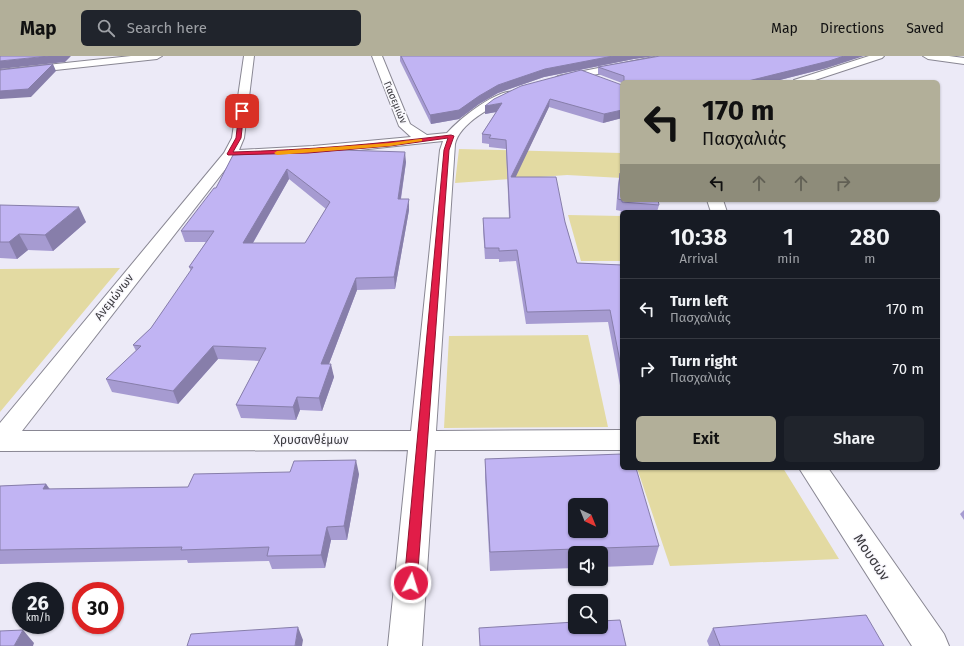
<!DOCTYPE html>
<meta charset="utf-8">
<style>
body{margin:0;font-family:"Fira Sans",sans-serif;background:#20242c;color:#f1f3f6;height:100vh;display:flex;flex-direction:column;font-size:15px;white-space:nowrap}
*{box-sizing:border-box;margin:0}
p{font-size:13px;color:#9ea1a6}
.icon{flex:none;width:22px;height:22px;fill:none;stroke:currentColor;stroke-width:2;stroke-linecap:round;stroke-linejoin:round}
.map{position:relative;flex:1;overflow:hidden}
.details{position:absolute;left:620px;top:154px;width:320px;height:260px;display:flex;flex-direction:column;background:#171b24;border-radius:6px;box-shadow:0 1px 3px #0004}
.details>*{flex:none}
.top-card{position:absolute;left:620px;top:24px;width:320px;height:122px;border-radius:6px;box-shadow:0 1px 3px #0004;background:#b2af99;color:#111;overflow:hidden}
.needle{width:26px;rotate:137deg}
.controls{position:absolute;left:568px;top:442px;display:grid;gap:8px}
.controls a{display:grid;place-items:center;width:40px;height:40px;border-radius:6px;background:#171b24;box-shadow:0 1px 3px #0004;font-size:20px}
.speed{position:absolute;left:12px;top:526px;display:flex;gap:8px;font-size:20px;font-weight:700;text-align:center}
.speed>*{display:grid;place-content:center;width:52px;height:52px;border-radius:50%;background:#171b24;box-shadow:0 1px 3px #0004;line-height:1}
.speed small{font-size:10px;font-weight:400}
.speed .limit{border:6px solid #d22;background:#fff;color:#111}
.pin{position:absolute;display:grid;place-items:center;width:34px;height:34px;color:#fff;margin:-17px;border-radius:8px;box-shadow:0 2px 6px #0006}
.me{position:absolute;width:44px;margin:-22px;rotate:5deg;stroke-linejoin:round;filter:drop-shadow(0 0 3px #0008)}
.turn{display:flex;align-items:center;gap:14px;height:84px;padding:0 16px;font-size:18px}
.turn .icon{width:52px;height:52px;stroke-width:2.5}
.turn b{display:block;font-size:28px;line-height:34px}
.lanes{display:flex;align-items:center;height:38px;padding:0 16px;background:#0003;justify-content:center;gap:20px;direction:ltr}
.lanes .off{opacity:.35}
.eta{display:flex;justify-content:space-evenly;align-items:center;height:68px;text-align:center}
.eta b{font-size:24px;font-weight:600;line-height:28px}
.action{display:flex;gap:8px;margin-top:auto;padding:8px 16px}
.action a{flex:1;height:46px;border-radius:6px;background:#b2af99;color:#111;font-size:16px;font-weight:600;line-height:46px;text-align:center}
.action a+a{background:#20242c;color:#f1f3f6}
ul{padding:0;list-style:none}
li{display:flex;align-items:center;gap:12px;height:60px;padding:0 16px;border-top:1px solid #363941}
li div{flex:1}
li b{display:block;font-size:15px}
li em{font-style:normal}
header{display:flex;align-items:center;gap:24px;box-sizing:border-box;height:56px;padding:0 20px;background:#b2af99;color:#111}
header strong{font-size:19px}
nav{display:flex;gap:22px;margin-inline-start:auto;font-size:14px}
.search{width:280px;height:36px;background:#20242c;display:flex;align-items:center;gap:10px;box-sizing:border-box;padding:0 14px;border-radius:6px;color:#9ea1a6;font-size:15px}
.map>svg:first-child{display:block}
.green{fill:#e3daa2}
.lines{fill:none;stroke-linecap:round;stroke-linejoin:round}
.minor-casing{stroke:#898793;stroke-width:2}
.tertiary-casing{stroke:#898793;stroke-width:2}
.minor{fill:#fff;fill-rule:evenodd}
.tertiary{fill:#fff;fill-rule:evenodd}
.wall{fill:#a69bd1;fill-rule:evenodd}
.shaded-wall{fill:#877eaa}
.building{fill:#c1b4f3;stroke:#877eaa;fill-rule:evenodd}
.route{fill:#e11d48;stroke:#92132f}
.slow{fill:#f59e0b}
.labels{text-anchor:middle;stroke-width:3;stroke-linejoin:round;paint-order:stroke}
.far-street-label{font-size:10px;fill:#3b3a3f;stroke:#f9f8fd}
.street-label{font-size:12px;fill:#3b3a3f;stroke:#f9f8fd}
.near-street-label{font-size:14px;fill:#3b3a3f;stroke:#f9f8fd}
</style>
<header>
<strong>Map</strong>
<div class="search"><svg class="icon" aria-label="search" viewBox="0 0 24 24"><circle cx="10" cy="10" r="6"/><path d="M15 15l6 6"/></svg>Search here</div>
<nav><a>Map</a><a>Directions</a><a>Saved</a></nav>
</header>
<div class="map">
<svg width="964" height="590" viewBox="0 0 964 590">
<rect width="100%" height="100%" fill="#eceaf7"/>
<path class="green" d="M459 93 622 97V122L567 119 455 127Z
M568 159 622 160V205H581Z
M120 212 0 356V213Z
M588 279 608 371 444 372 449 280Z
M637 412H783L839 503 670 510Z"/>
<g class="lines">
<g class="minor-casing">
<path id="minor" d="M131 0H162L157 3 0 20V14Z
M244 0H254L244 82 239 94 313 90 411 81 399 70 372 0H382L410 68 427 79 447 77C458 64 498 32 514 36L515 38 514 40C495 49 460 66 455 88L436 375 622 374V394H435L422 590H388L408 394 0 395V367L224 97 232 82ZM443 85 440 94 411 375H22L234 102 340 96Z
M659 0H678L673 3 558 26 553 23 558 20Z
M869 0H884L882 2 809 26H793L794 24Z
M707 144H723L727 156H711Z
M799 412H828L944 578 949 590H912Z"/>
</g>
<g class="tertiary-casing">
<path id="tertiary" d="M923 0H949L964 2V8L928 3Z"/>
</g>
<use href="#minor" class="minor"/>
<use href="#tertiary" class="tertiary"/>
</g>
<path class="wall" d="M400 0H655L634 3 544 21 498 37 479 48 459 63 431 68 400 5Z
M598 11 827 12 772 26H622V27L598 18Z
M622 29V62L603 67 549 51 515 121 565 166 577 207 622 209V340L608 266 526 268 516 205 499 206V203H485L483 173V162H509L506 93 489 91V88L482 87V78L496 56 485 58V50Z
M233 99 406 106 401 143 409 154 395 233 357 234 329 308 334 321 322 355 300 354 296 364 241 362 236 349 259 305 218 303 178 348 112 336 106 323 136 295 133 289 151 272 191 215 189 211 206 186H185L181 175 216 132ZM289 123 326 153 305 187H253Z
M620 117 659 149 657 156H622V157H620L621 155 616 154 618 128Z
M0 149 86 166 53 195 28 194 17 203 0 202Z
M485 403 659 490 653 509 601 511V497H575V512L490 515 485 421Z
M359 418 347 484H331L325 512 272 513 269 505 188 507 187 504 0 508V430L46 428 50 433 188 431Z
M964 454V464L960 458Z
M713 572 884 590H709L707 585Z"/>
<path class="shaded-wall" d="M49 0H71L65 6 0 13V5Z
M613 0H655L634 3 544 21 498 37 479 48 459 63 431 68 430 59 479 40 498 29 545 13Z
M844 0H864L827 12 772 26H744Z
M53 8 56 15 31 41 0 43V35Z
M550 43 549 51 511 131V121Z
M502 47V55L485 58V50Z
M622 54V62L603 67 604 58Z
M405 96 406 106 399 154 398 143Z
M287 113 289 123 246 199 243 187Z
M409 143V154L395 233 394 221Z
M79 151 86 166 53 195 45 179Z
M19 178 28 194 17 203 9 186Z
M356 222 357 234 324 321 321 308Z
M213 290 218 303 178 348 173 335Z
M331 308 334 321 322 355 319 342Z
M297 341 300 354 296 364 293 351Z
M356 404 359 418 347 484 344 470Z
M46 428 55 442 43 433Z
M327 471 331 484 325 512 321 499Z
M298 571 303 584 302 590H295Z
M23 574 34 587 33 590H14Z"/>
<path class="building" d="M0 0H49L0 5Z
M401 0H613L545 13 498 29 479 40 459 54 430 59Z
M660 0H844L829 5 744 26H624V20L598 11Z
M53 8 28 33 0 35V14Z
M581 14 622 29V54L604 58 550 43 511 121H556L565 166 577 207 622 209V316L610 254 527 256 517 194 499 195V192H485L483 162H510L506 84 489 82 491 79 482 78 502 47 485 50 494 43 521 30Z
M341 94 405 96 398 143H409L394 221 356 222 321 308H331L319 342 297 341 293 351 236 349 266 292 213 290 173 335 106 323 141 290 133 289 151 272 193 211H189L214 175H181L214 132H216L233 99ZM287 113 330 146 305 187H243Z
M620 117H622V144L618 143Z
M622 144H658L659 149 622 146Z
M0 149 79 151 45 179 19 178 9 186H0Z
M622 398V412H636L659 490 490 496 485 403ZM575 449H601V475H575Z
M356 404 344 470 327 471 321 499 267 500 269 491 181 494 182 491 0 494V430L46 428 43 433 188 431 194 418 290 416 294 405Z
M866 559 884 590H720L713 572Z
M620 564 626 590H480L479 572 575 566V571H601V565Z
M298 571 295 590H187L191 578Z
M23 574 14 590H0V575Z"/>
<path class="route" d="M242 53 244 55 241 82 233 96C307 94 379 88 451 79L454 80 449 94 417 527 415 531 411 533 406 531 404 527 444 94 448 82 390 90 308 97 228 99 227 98 236 82 239 55Z"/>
<path class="slow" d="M420 83H422V85L390 90 277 99 274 97 277 95 390 87Z"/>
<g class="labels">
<g class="far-street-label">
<text transform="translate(396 46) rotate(67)" y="4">Γιασεμιών</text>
</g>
<g class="street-label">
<text transform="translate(114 241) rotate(-52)" y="4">Ανεμώνων</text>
<text x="311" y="388">Χρυσανθέμων</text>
</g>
<g class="near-street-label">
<text transform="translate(872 501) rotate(56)" y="5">Μουσών</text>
</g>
</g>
</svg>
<div class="controls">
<a><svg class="needle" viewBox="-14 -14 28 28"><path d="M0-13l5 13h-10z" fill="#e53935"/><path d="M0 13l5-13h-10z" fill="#9ea1a6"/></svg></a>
<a><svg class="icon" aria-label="sound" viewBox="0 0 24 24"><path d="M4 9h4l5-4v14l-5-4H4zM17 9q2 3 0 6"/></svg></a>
<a><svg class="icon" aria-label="search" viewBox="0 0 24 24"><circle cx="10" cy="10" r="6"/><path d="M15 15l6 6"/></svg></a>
</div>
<div class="speed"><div>26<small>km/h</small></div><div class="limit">30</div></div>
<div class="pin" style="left:242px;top:55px;background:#d93025"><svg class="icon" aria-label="arrive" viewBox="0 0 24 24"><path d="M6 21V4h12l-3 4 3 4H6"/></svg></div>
<svg class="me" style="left:411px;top:527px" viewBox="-20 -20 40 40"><circle r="17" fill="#e11d48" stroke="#fff" stroke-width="3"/><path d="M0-11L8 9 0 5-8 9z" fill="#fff"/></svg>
<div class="top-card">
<div class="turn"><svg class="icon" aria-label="left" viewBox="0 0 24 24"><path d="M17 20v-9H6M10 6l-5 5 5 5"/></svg><div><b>170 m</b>Πασχαλιάς</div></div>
<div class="lanes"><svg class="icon" aria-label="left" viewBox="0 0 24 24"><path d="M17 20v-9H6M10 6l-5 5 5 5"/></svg><svg class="icon off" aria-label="ahead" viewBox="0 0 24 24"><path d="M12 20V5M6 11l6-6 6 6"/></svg><svg class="icon off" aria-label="ahead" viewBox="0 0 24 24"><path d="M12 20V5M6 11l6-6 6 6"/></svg><svg class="icon off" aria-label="right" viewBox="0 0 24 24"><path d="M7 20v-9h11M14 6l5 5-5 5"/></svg></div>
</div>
<section class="details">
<div class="eta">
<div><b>10:38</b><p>Arrival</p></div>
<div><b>1</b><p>min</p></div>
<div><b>280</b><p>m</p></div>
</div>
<ul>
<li><svg class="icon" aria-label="left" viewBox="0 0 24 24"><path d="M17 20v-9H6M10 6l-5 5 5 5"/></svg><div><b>Turn left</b><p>Πασχαλιάς</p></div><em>170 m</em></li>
<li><svg class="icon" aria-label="right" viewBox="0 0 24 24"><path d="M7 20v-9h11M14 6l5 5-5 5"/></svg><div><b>Turn right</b><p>Πασχαλιάς</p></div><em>70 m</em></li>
</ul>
<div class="action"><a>Exit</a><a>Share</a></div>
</section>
</div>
